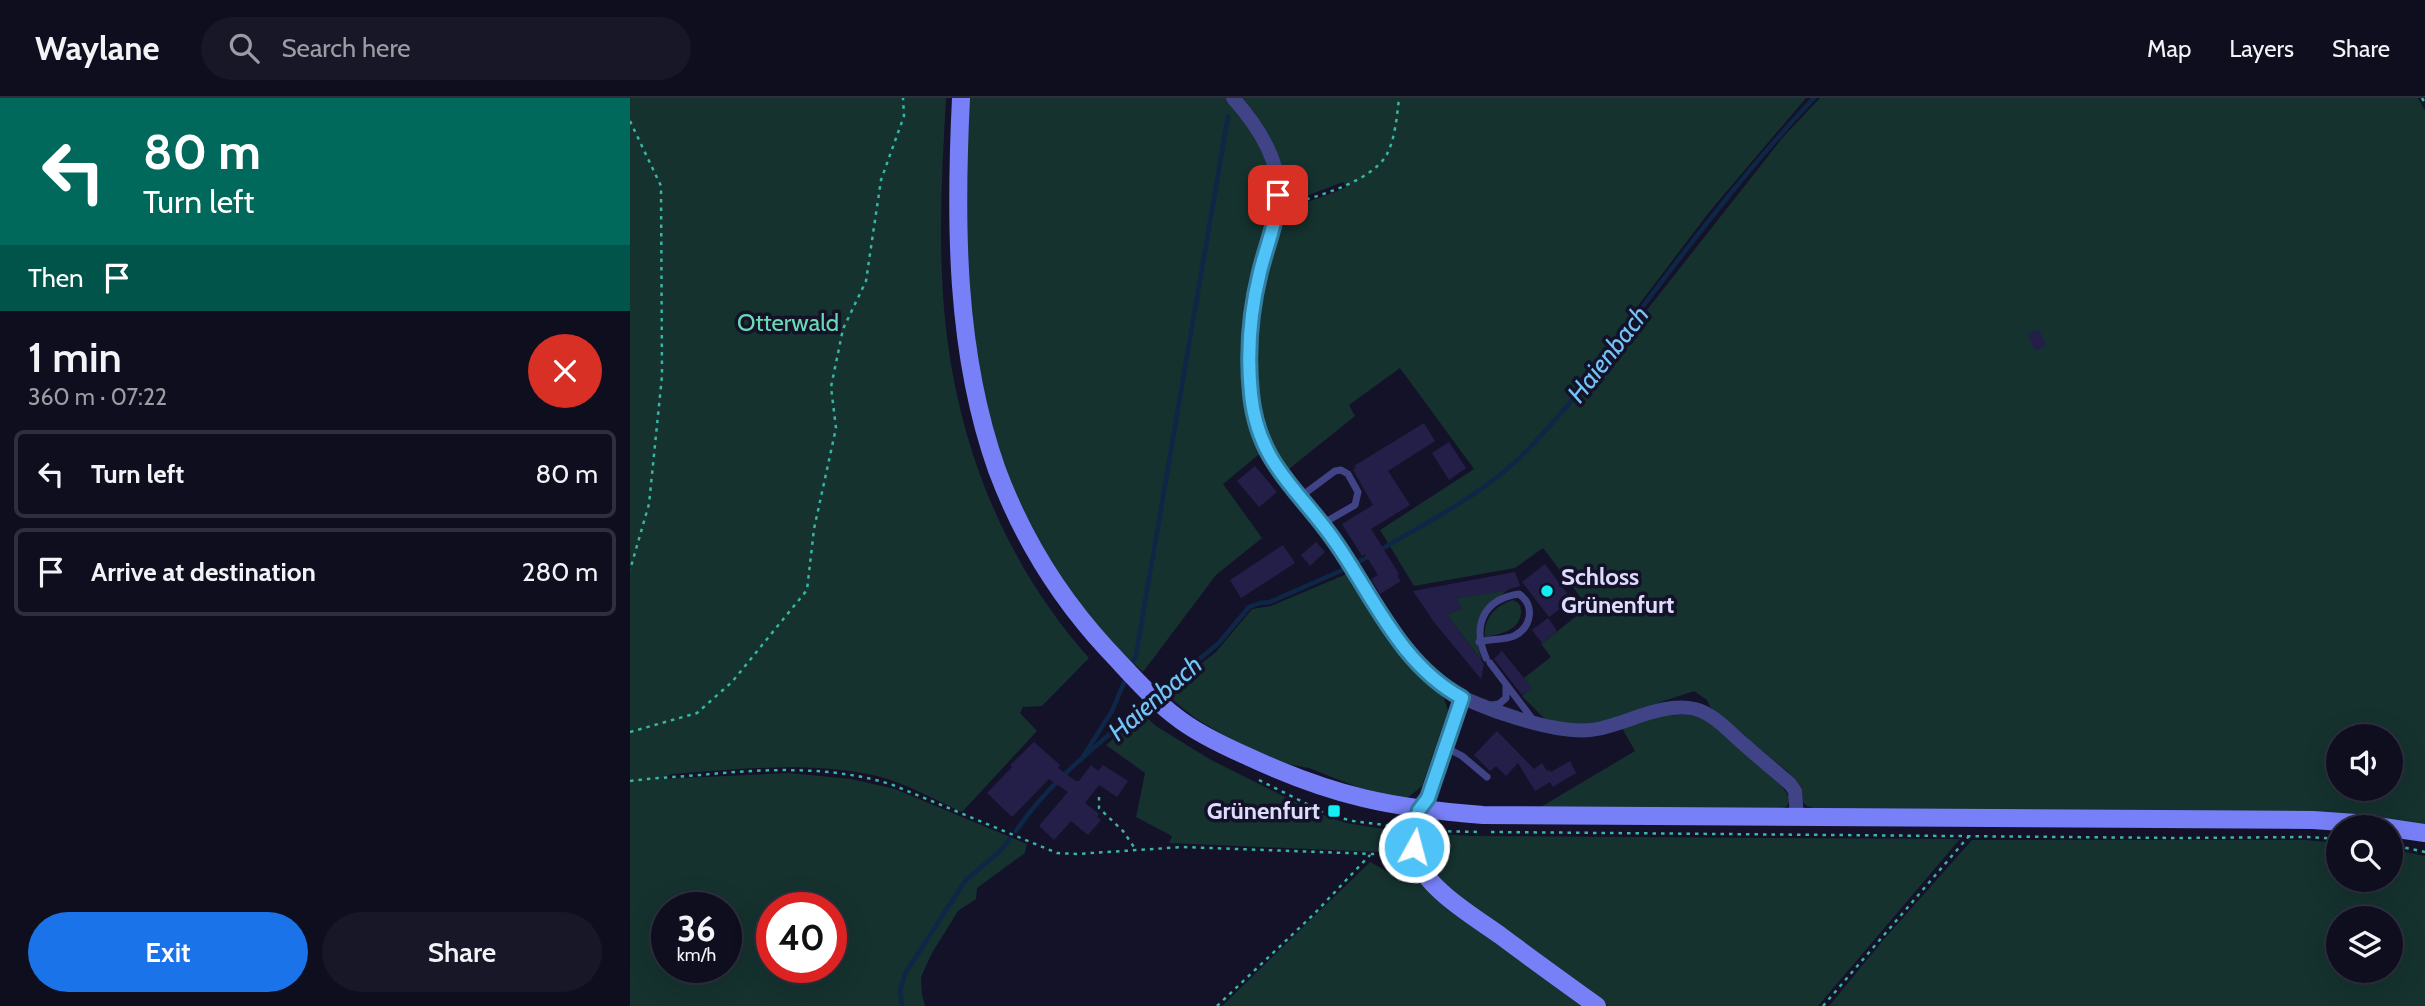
<!DOCTYPE html>
<meta charset="utf-8">
<style>
body{margin:0;font-family:Cabin,sans-serif;background:#181728;color:#f1f3f6;height:100vh;display:flex;flex-direction:column;font-size:26px;white-space:nowrap}
*{box-sizing:border-box;margin:0}
p{font-size:23px;color:#9b9ca4}
.icon{flex:none;width:38px;height:38px;fill:none;stroke:currentColor;stroke-width:2;stroke-linecap:round;stroke-linejoin:round}
.map{position:relative;flex:1;overflow:hidden}
.side{display:flex;flex-direction:column;background:#0f0e1f;width:630px}
.side>*{flex:none}
.guide{background:#00695c;color:#fff;overflow:hidden}
.controls{position:absolute;left:1696px;top:626px;display:grid;gap:14px}
.controls a{display:grid;place-items:center;width:77px;height:77px;border-radius:50%;background:#0f0e1f;box-shadow:0 7px 28px #0002,0 0 0 2px #2f2e3d;font-size:35px}
.speed{position:absolute;left:21px;top:794px;display:flex;gap:14px;font-size:35px;font-weight:700;text-align:center}
.speed>*{display:grid;place-content:center;width:91px;height:91px;border-radius:50%;background:#0f0e1f;box-shadow:0 7px 28px #0002,0 0 0 2px #2f2e3d;line-height:1}
.speed small{font-size:18px;font-weight:400}
.speed .limit{border:10px solid #d22;background:#fff;color:#111}
.pin{position:absolute;display:grid;place-items:center;width:60px;height:60px;color:#fff;margin:-30px;border-radius:14px;box-shadow:0 4px 10px #0006}
.me{position:absolute;width:77px;margin:-38px;rotate:7deg;stroke-linejoin:round;filter:drop-shadow(0 0 5px #0008)}
.turn{display:flex;align-items:center;gap:24px;height:147px;padding:0 28px;font-size:32px}
.turn .icon{width:91px;height:91px;stroke-width:2.5}
.turn b{display:block;font-size:49px;line-height:60px}
.then{display:flex;align-items:center;height:66px;padding:0 28px;background:#0003;gap:14px;font-size:26px}
.round{display:grid;place-items:center;flex:none;width:74px;height:74px;border-radius:37px;background:#181728}
.headline{display:flex;align-items:center;justify-content:space-between;height:119px;padding:0 28px}
h1{font-size:42px;font-weight:600;line-height:52px}
.action{display:flex;gap:14px;margin-top:auto;padding:14px 28px}
.action a{flex:1;height:80px;border-radius:42px;background:#1a73e8;color:#fff;font-size:28px;font-weight:600;line-height:80px;text-align:center}
.action a+a{background:#181728;color:#f1f3f6}
ul{padding:0;list-style:none}
li{display:flex;align-items:center;gap:21px;height:88px;margin:0 14px 10px;padding:0 14px;border:4px solid #2f2e3d;border-radius:10px}
li div{flex:1}
li b{display:block;font-size:26px}
li em{font-style:normal}
header{display:flex;align-items:center;gap:42px;box-sizing:border-box;height:98px;padding:0 35px;background:#0f0e1f;border-bottom:2px solid #2f2e3d}
header strong{font-size:33px}
nav{display:flex;gap:38px;margin-inline-start:auto;font-size:24px}
.search{width:490px;height:63px;background:#181728;display:flex;align-items:center;gap:18px;box-sizing:border-box;padding:0 24px;border-radius:38px;color:#9b9ca4;font-size:26px}
main{display:flex;flex:1;min-height:0}
.map>svg:first-child{display:block}
.green{fill:#15322f;fill-rule:evenodd}
.lines{fill:none;stroke-linecap:round;stroke-linejoin:round}
.stream{stroke:#0e2746;stroke-width:4.5}
.building{fill:#241f49}
.path{stroke:#38b5a3;stroke-width:2.5;stroke-dasharray:3.5 5;stroke-linecap:butt}
.lane{stroke:#404385;stroke-width:7}
.street{stroke:#404385;stroke-width:14}
.secondary{stroke:#7880f7;stroke-width:18}
.route-casing{stroke:#337fa1;stroke-width:18}
.route{stroke:#4fc3f7;stroke-width:12}
.poi-dot{fill:#13eef2;stroke:#141229;stroke-width:2.5}
.labels{text-anchor:middle;stroke-width:7;stroke-linejoin:round;paint-order:stroke}
.park-label{font-size:24px;fill:#6adab5;stroke:#141229}
.poi-label{font-size:24px;font-weight:bold;fill:#dddcfd;stroke:#141229;text-anchor:start}
.water-label{font-size:26px;font-style:italic;fill:#70c4f7;stroke:#141229}
</style>
<header>
<strong>Waylane</strong>
<div class="search"><svg class="icon" aria-label="search" viewBox="0 0 24 24"><circle cx="10" cy="10" r="6"/><path d="M15 15l6 6"/></svg>Search here</div>
<nav><a>Map</a><a>Layers</a><a>Share</a></nav>
</header>
<main>
<section class="side">
<div class="guide">
<div class="turn"><svg class="icon" aria-label="left" viewBox="0 0 24 24"><path d="M17 20v-9H6M10 6l-5 5 5 5"/></svg><div><b>80 m</b>Turn left</div></div>
<div class="then">Then<svg class="icon" aria-label="arrive" viewBox="0 0 24 24"><path d="M6 21V4h12l-3 4 3 4H6"/></svg></div>
</div>
<div class="headline"><div><h1>1 min</h1><p>360 m · 07:22</p></div><a class="round" style="background:#d93025;color:#fff"><svg class="icon" aria-label="close" viewBox="0 0 24 24"><path d="M6 6l12 12M18 6L6 18"/></svg></a></div>
<ul>
<li><svg class="icon" aria-label="left" viewBox="0 0 24 24"><path d="M17 20v-9H6M10 6l-5 5 5 5"/></svg><div><b>Turn left</b></div><em>80 m</em></li>
<li><svg class="icon" aria-label="arrive" viewBox="0 0 24 24"><path d="M6 21V4h12l-3 4 3 4H6"/></svg><div><b>Arrive at destination</b></div><em>280 m</em></li>
</ul>
<div class="action"><a>Exit</a><a>Share</a></div>
</section>
<div class="map">
<svg width="1795" height="908" viewBox="0 0 1795 908">
<rect width="100%" height="100%" fill="#141229"/>
<path class="green" d="M0 0H316C313 58 309 117 312 176 317 318 364 453 459 560L412 608 393 609 390 615 407 633 332 714C305 702 276 685 247 678 179 663 110 671 42 676L31 681 159 675 221 681 265 691 397 746 395 755 347 790 346 801 328 813 302 855 291 879 292 897 295 908H0ZM37 810H96V870H37ZM142 810H201V870H142Z
M339 0H597C639 57 652 76 632 147 628 163 619 183 619 199 620 251 628 303 632 354L593 386 632 440 586 477 513 574C494 556 473 538 457 517 421 470 390 417 371 359 334 246 335 118 339 0Z
M610 0H1176L1080 113 995 225 1002 231 1154 38 1190 0H1788L1795 12V728L1726 717 1188 711 1177 708 1173 704 1171 689 1158 674 1080 609 1077 602 1064 593 976 622 953 627 917 623 892 598 901 590 894 580 921 559 911 546 958 509 913 450 885 470 784 488 750 432 844 371 770 270 719 307 725 318 654 375C649 365 643 356 638 346 607 277 631 188 651 118 663 105 698 99 716 89L713 84 671 100 656 102ZM1708 639H1760V691H1708Z
M719 475 781 568 813 597 818 613 792 688 776 701 732 691 679 670 645 664 608 646 565 620 534 595 586 554 622 511 641 508Z
M879 491C849 514 840 524 852 563L817 517 832 510 826 500Z
M883 502C890 505 891 508 891 515 889 533 870 536 855 539 853 521 866 507 883 502Z
M513 616 526 628 581 662 685 714 716 725 773 734 774 740 762 752 748 754 539 745 542 738 506 719 515 675 476 647Z
M1048 617C1058 617 1066 617 1075 622 1092 632 1156 685 1160 702L1157 708 1151 711 909 710 1005 653 992 630 1033 618Z
M792 735 843 738 1330 741 1188 908H978L820 793C803 776 792 760 792 735Z
M1342 742H1675L1708 745V782H1760L1761 751 1795 758V908H1199L1254 841ZM1708 821H1760V873H1708Z
M740 764 778 785 784 777 817 806 957 908H592Z"/>
<g class="lines">
<path class="stream" d="M750 452C796 425 843 401 883 366 903 348 921 326 939 306 1018 203 1094 95 1184 0
M728 464 740 458
M501 568 506 557 598 18
M528 595 589 545 619 509 630 505 640 504 715 471
M451 662 482 613 496 580
M386 733C421 681 474 642 521 601
M272 908 270 893 275 876 325 798 336 782 370 753 379 742"/>
</g>
<path class="building" d="M1409 232 1416 248 1405 253 1398 236Z
M794 325 805 343 758 373 780 407 741 431 769 476 767 478 771 483 750 496 741 481 748 477 735 456 732 458 712 426 743 407 723 372 726 370 724 368Z
M819 344 836 370 819 382 802 355Z
M625 368 647 394 629 409 607 383Z
M686 444 695 454 680 468 671 457Z
M653 447 665 465 611 500 600 482Z
M915 466 942 502 919 519 892 484Z
M885 474 890 488 869 494 826 500 832 510 817 517 854 566 851 581 804 524 783 493Z
M918 520 927 533 912 545 902 532Z
M872 553 902 590 892 597 864 561Z
M867 633 904 671 912 665 917 673 919 672 921 674 940 663 946 675 923 689 920 684 905 693 888 665 876 678 866 668 860 673 844 657Z
M404 644 430 667 428 670 446 683H449L461 667 468 673 473 667 498 683 487 699 469 687 455 705 469 716 467 719 471 722 458 737 441 723 424 742 409 728 438 694 419 681 382 719 357 695 382 669 380 667Z"/>
<g class="lines">
<path class="path" d="M1792 0 1795 5
M0 23 31 88 32 278 19 406 0 472
M660 106C689 98 739 84 756 58 765 42 767 18 769 0
M0 634 67 615 102 584 177 492 184 431 206 330 201 289 213 231 236 183 251 82 274 18 273 0
M629 682 699 717 723 723 770 729
M0 683C23 680 46 679 70 677 133 671 201 667 263 687L427 755 447 756 553 749 771 757
M469 699V710L493 733 506 752
M801 733 851 734
M861 734 1548 740 1678 739 1708 741
M1767 748 1795 754
M587 908 684 816 740 757
M1193 908 1339 738"/>
<path class="lane" d="M670 399 705 373 711 372 718 376 728 394 725 407 692 426
M849 544C860 541 874 542 884 538 902 529 905 507 889 496 853 501 842 528 856 560
M860 565 904 623
M862 607 869 606 876 600V587
M815 649 832 658 857 679"/>
<path class="street" d="M603 0C629 29 654 68 648 109 643 137 631 163 626 191 618 233 615 281 626 322 639 374 677 402 706 445 731 480 749 522 778 555 788 567 799 580 812 588 844 609 930 639 967 631 998 625 1032 604 1065 611 1085 616 1100 635 1116 648 1130 661 1146 673 1160 686L1165 693 1167 719
M789 712 798 700 832 600"/>
<path class="secondary" d="M331 0C325 123 325 254 367 372 392 439 429 499 477 551 499 574 520 599 545 618 566 635 594 648 619 659 703 698 761 710 853 717L1683 722 1726 725 1795 735
M789 712C785 729 780 747 788 764 800 793 846 820 871 838 903 862 935 885 967 908"/>
</g>
<g class="lines">
<g class="route-casing">
<path id="route" d="M648 97C647 124 636 149 630 174 620 214 617 256 621 296 628 367 670 392 706 445 744 500 771 567 832 600L798 700 789 712 784 731V749"/>
</g>
<use href="#route" class="route"/>
</g>
<g class="poi-dot">
<circle cx="917" cy="493" r="7"/>
<rect x="697" y="706" width="14" height="14" rx="3.5"/>
</g>
<g class="labels">
<g class="park-label">
<text x="158" y="233">Otterwald</text>
</g>
<g class="poi-label">
<text x="931" y="487">Schloss<tspan x="931" dy="28">Grünenfurt</tspan></text>
<text x="690" y="721" text-anchor="end">Grünenfurt</text>
</g>
<g class="water-label">
<text transform="translate(978 256) rotate(-52)" y="9">Haienbach</text>
<text transform="translate(525 600) rotate(-41)" y="9">Haienbach</text>
</g>
</g>
</svg>
<div class="controls">
<a><svg class="icon" aria-label="sound" viewBox="0 0 24 24"><path d="M4 9h4l5-4v14l-5-4H4zM17 9q2 3 0 6"/></svg></a>
<a><svg class="icon" aria-label="search" viewBox="0 0 24 24"><circle cx="10" cy="10" r="6"/><path d="M15 15l6 6"/></svg></a>
<a><svg class="icon" aria-label="layers" viewBox="0 0 24 24"><path d="M12 4l9 5-9 5-9-5zM3 14l9 5 9-5"/></svg></a>
</div>
<div class="speed"><div>36<small>km/h</small></div><div class="limit">40</div></div>
<div class="pin" style="left:648px;top:97px;background:#d93025"><svg class="icon" aria-label="arrive" viewBox="0 0 24 24"><path d="M6 21V4h12l-3 4 3 4H6"/></svg></div>
<svg class="me" style="left:784px;top:749px" viewBox="-20 -20 40 40"><circle r="17" fill="#4fc3f7" stroke="#fff" stroke-width="3"/><path d="M0-11L8 9 0 5-8 9z" fill="#fff"/></svg>
</div>
</main>
